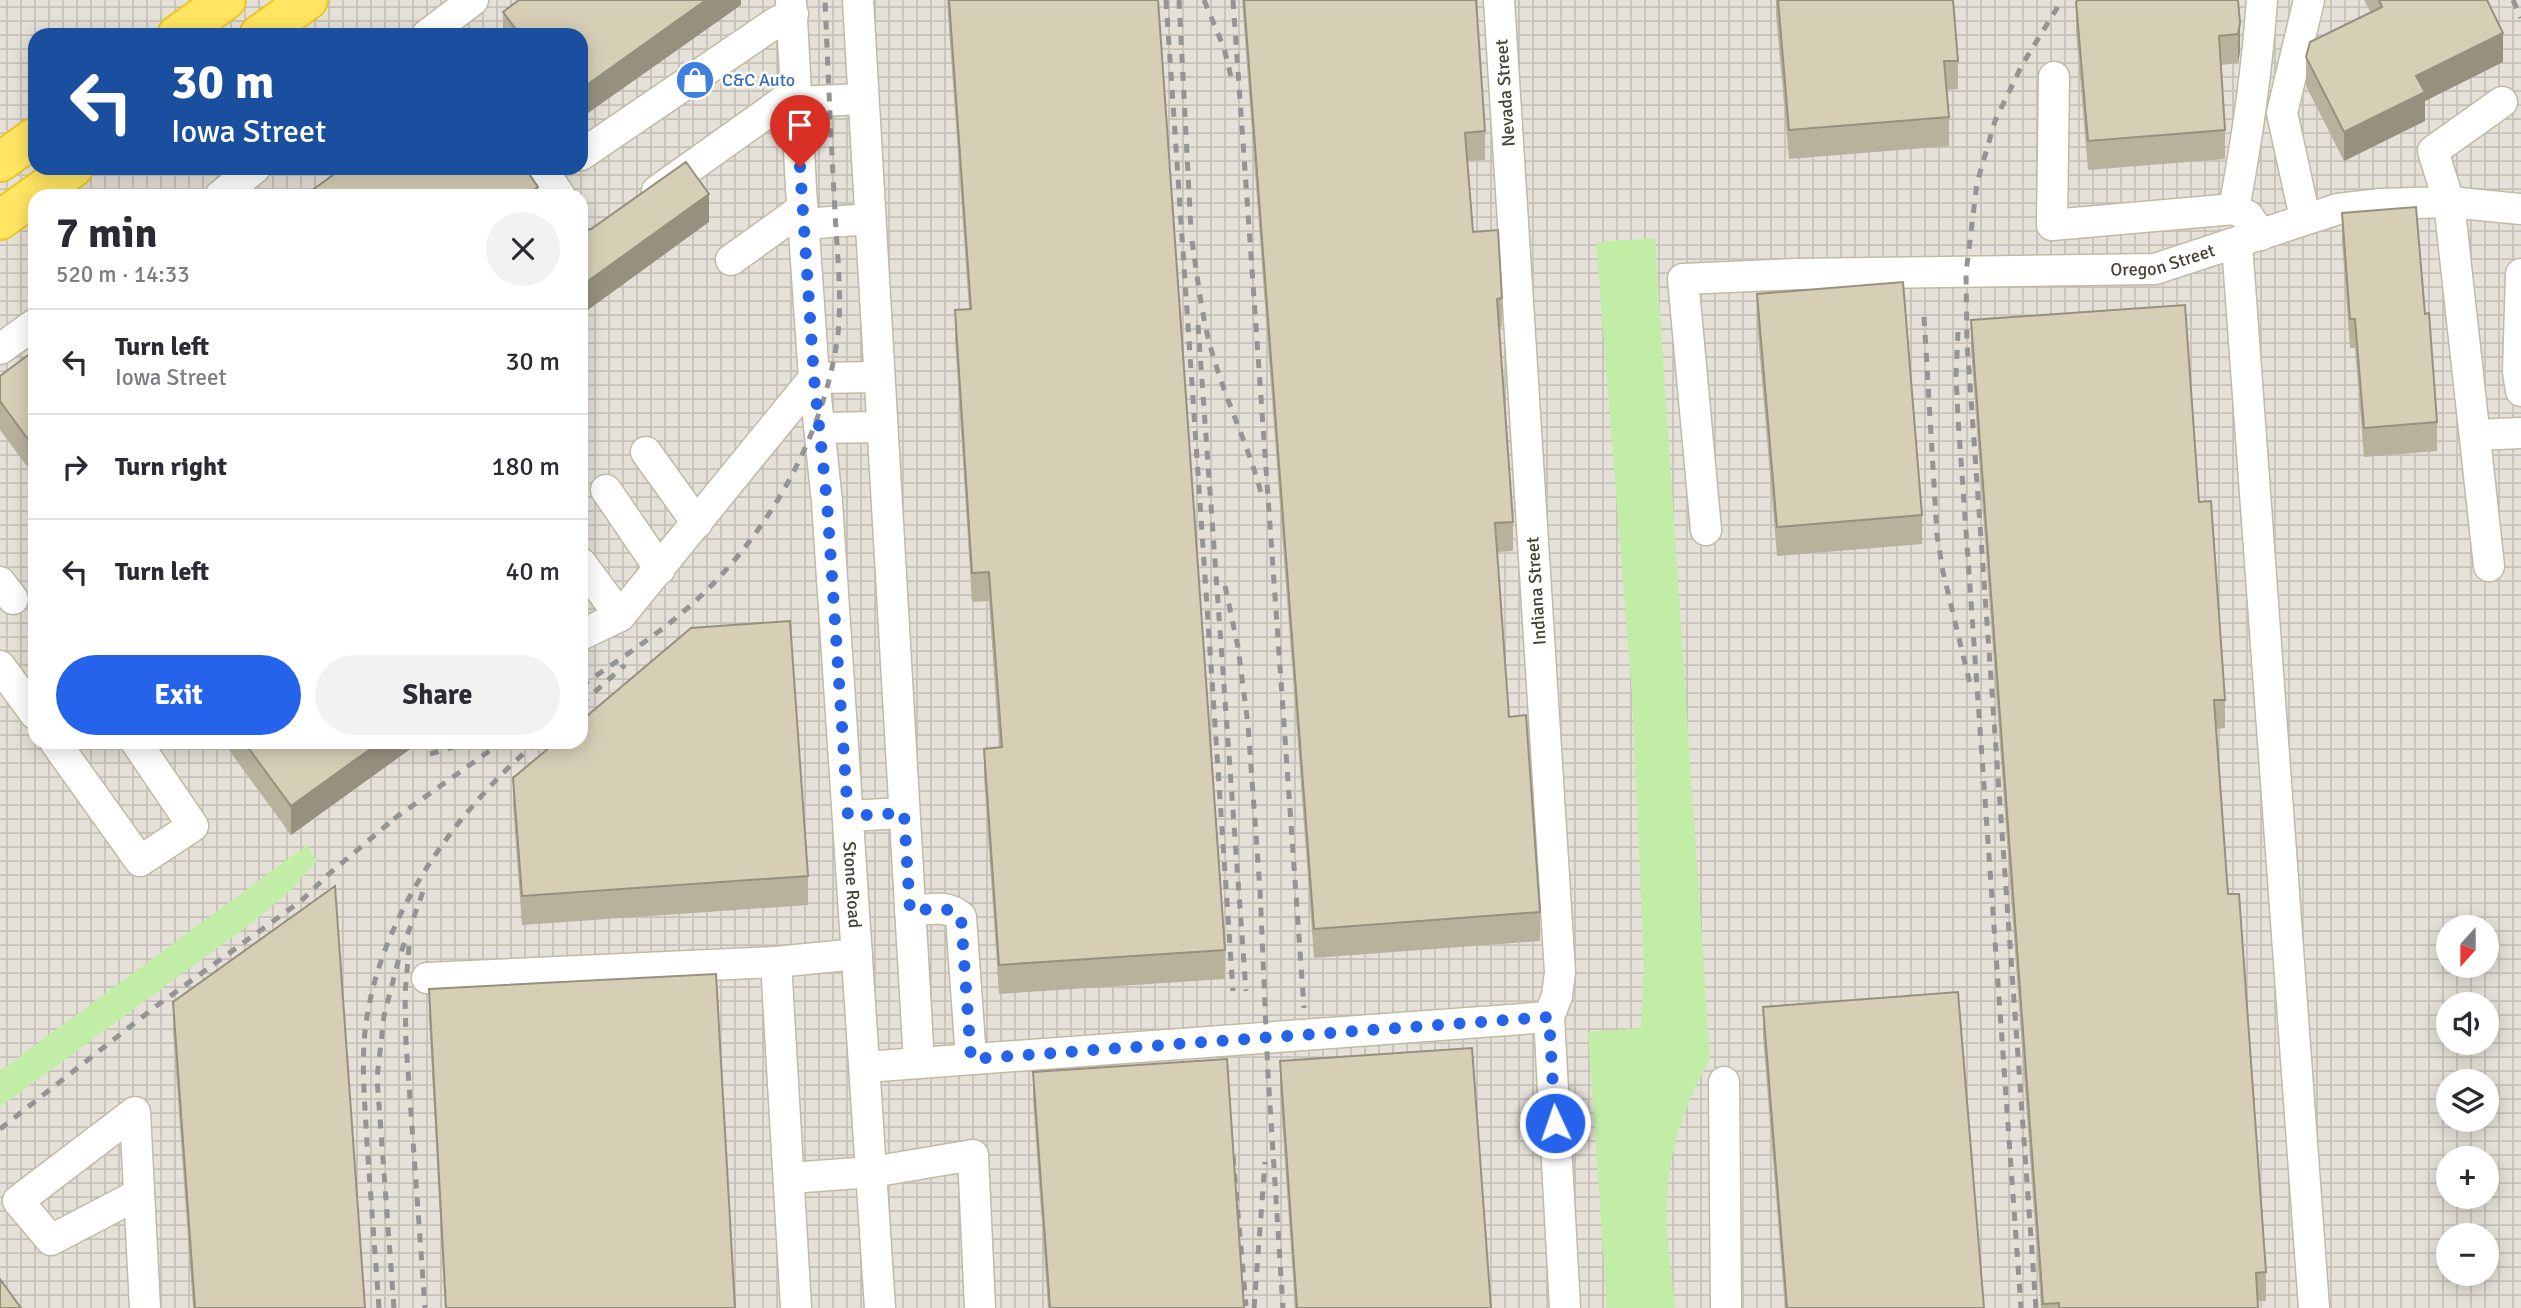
<!DOCTYPE html>
<meta charset="utf-8">
<style>
body{margin:0;font-family:Signika,sans-serif;background:#f2f2f3;color:#2b2b33;height:100vh;display:flex;flex-direction:column;font-size:26px;white-space:nowrap}
*{box-sizing:border-box;margin:0}
p{font-size:23px;color:#7c7c81}
.icon{flex:none;width:38px;height:38px;fill:none;stroke:currentColor;stroke-width:2;stroke-linecap:round;stroke-linejoin:round}
.map{position:relative;flex:1;overflow:hidden}
.panel{position:absolute;left:28px;top:189px;width:560px;height:560px;display:flex;flex-direction:column;background:#fff;border-radius:21px;box-shadow:0 4px 18px #0003}
.panel>*{flex:none}
.banner{position:absolute;left:28px;top:28px;width:560px;height:147px;border-radius:21px;box-shadow:0 4px 18px #0003;background:#1a4fa0;color:#fff;overflow:hidden}
.needle{width:46px;rotate:201deg}
.controls{position:absolute;left:2436px;top:915px;display:grid;gap:14px}
.controls a{display:grid;place-items:center;width:63px;height:63px;border-radius:50%;background:#fff;box-shadow:0 4px 18px #0003;font-size:35px}
.pin{position:absolute;display:grid;place-items:center;width:60px;height:60px;color:#fff;margin:-72px -30px;border-radius:50% 50% 50% 0;rotate:-45deg;box-shadow:0 0 7px #0007}
.pin .icon{rotate:45deg}
.me{position:absolute;width:77px;margin:-38px;rotate:357deg;stroke-linejoin:round;filter:drop-shadow(0 0 5px #0008)}
.turn{display:flex;align-items:center;gap:24px;height:147px;padding:0 28px;font-size:32px}
.turn .icon{width:91px;height:91px;stroke-width:2.5}
.turn b{display:block;font-size:49px;line-height:60px}
.round{display:grid;place-items:center;flex:none;width:74px;height:74px;border-radius:37px;background:#f2f2f3}
.summary{display:flex;align-items:center;justify-content:space-between;height:119px;padding:0 28px}
h1{font-size:42px;font-weight:700;line-height:52px}
.cta{display:flex;gap:14px;margin-top:auto;padding:14px 28px}
.cta a{flex:1;height:80px;border-radius:42px;background:#2563eb;color:#fff;font-size:28px;font-weight:700;line-height:80px;text-align:center}
.cta a+a{background:#f2f2f3;color:#2b2b33}
ul{padding:0;list-style:none}
li{display:flex;align-items:center;gap:21px;height:105px;padding:0 28px;border-top:2px solid #e1e1e2}
li div{flex:1}
li b{display:block;font-size:26px}
li em{font-style:normal}
.map>svg:first-child{display:block}
.industrial{fill:url(#industrial-grid);fill-rule:evenodd}
.green{fill:#c1eda6}
.lines{fill:none;stroke-linecap:round;stroke-linejoin:round}
.minor-casing{stroke:#c0bba4;stroke-width:33}
.highway-casing{stroke:#efc521;stroke-width:42}
.minor{stroke:#fff;stroke-width:30}
.highway{stroke:#ffe562;stroke-width:38}
.rail{stroke:#949494;stroke-width:5;stroke-dasharray:9 9;stroke-linecap:butt}
.wall{fill:#b8b29d}
.shaded-wall{fill:#96917f}
.building{fill:#d6cfb6;stroke:#96917f;stroke-width:2}
.route{stroke:#2563eb;stroke-width:12;stroke-dasharray:0 21.6}
.labels{text-anchor:middle;stroke-width:5;stroke-linejoin:round;paint-order:stroke}
.shop-label{font-size:18px;fill:#366cbe;stroke:#fff;text-anchor:start}
.street-label{font-size:18px;fill:#464132;stroke:#fff}
</style>
<div class="map">
<svg width="2521" height="1308" viewBox="0 0 2521 1308">
<defs>
<pattern id="industrial-grid" width="8" height="8" patternUnits="userSpaceOnUse" patternTransform="scale(1.75)"><rect width="8" height="8" fill="#e5e1d8"/><path d="M0 4h8M4 0v8" fill="none" stroke="#c6c2ba"/></pattern>
</defs>
<rect width="100%" height="100%" fill="#f3f1e2"/>
<path class="industrial" d="M0 0H2521V1308H0ZM35 35H581V168H35ZM35 196H581V742H35ZM2448 928H2487V966H2448ZM2448 1004H2487V1043H2448ZM2448 1082H2487V1120H2448ZM2448 1158H2487V1197H2448ZM2448 1236H2487V1274H2448Z"/>
<path class="green" d="M1655 238 1710 1059C1685 1103 1669 1149 1667 1201 1665 1236 1672 1273 1675 1308H1607L1588 1032 1641 1028 1644 968 1632 694 1596 242Z
M307 845 317 861 291 890 253 922 0 1107V1071Z"/>
<g class="lines">
<g class="minor-casing">
<g id="minor">
<path id="s1" d="M791 0 801 188 814 378 827 502 880 1308"/>
<path d="M858 0 919 1063"/>
<path d="M427 35 473 0"/>
<path d="M2054 77 2052 225 2234 209 2248 216 2261 235"/>
<path d="M797 102 863 99"/>
<path d="M581 155 775 23 793 14"/>
<path d="M541 168 560 196"/>
<path d="M657 191 796 92"/>
<path d="M220 196 255 168"/>
<path d="M2234 209C2247 140 2257 70 2262 0"/>
<path d="M2305 218 2282 113 2309 0"/>
<path d="M804 224 870 219"/>
<path d="M2237 244 2314 1308"/>
<path d="M731 260 802 209"/>
<path d="M2521 274 2518 372 2521 391"/>
<path d="M0 349 35 324"/>
<path d="M820 428 882 427"/>
<path d="M2475 435 2521 433"/>
<path d="M646 452 697 523"/>
<path d="M606 490 660 569"/>
<path id="s2" d="M1706 530 1683 279 1798 274 2155 269 2338 209 2381 204 2449 202 2521 209"/>
<path d="M581 563 620 616"/>
<path d="M2489 566 2449 202 2433 151 2502 102"/>
<path d="M0 582 13 599"/>
<path d="M581 635 620 616 814 378 879 377"/>
<path d="M0 666 35 714"/>
<path d="M55 742 140 861 193 826 136 742"/>
<path d="M848 816 904 813"/>
<path d="M910 911C928 910 947 904 961 917L971 1059"/>
<path d="M776 962 857 954"/>
<path d="M427 978 776 962 796 1308"/>
<path d="M1549 1017 1565 1308"/>
<path d="M865 1067 1549 1017 1557 996 1560 972 1499 0"/>
<path d="M1724 1082 1726 1308"/>
<path d="M790 1178 872 1172 973 1155 980 1308"/>
<path d="M139 1194 51 1240 18 1201 135 1112 145 1308"/>
</g>
</g>
<g class="highway-casing">
<path id="highway" d="M177 35 226 0
M259 35 308 0
M0 162 35 137
M0 220 73 168"/>
</g>
<use href="#minor" class="minor"/>
<use href="#highway" class="highway"/>
<path class="rail" d="M1166 0 1233 991
M1179 0 1191 231
M1204 0 1224 48 1232 81
M1233 0 1304 1008
M2513 0 2521 18
M1192 241C1198 280 1202 321 1214 359 1228 406 1250 449 1262 497
M1924 317 1937 535 1943 572 1970 684
M1198 325 1246 991
M1958 332 1956 375 1958 418 2021 1308
M1225 586 1238 647 1248 725 1260 890 1268 1074 1283 1308
M581 686C613 664 646 642 676 618 760 549 824 442 838 334 842 294 837 252 835 212 831 141 828 71 825 0
M581 704 625 665
M430 754 471 742
M394 819 502 742
M409 946 405 995 406 1043 425 1308
M0 1129 155 1007 301 901 330 873 400 814
M1233 1156 1246 1306
M379 1308C375 1253 371 1199 367 1144 365 1102 360 1059 367 1017 383 913 458 808 537 742
M394 1308 377 1078 384 1016 399 958 425 886
M1254 1308 1265 1162
M2036 1308 1967 343 1966 273 1977 183 1995 121 2022 65 2062 0"/>
</g>
<path class="wall" d="M741 0V5L581 35H503V12Z
M947 0H1158L1225 950V979L999 994 984 777V749L999 747 989 601 972 602 955 339V310L969 309Z
M1242 0H1476L1485 131V160L1467 161 1473 232 1502 298V327L1499 328 1513 522V551L1497 552 1509 717 1540 912V941L1314 958Z
M1776 0H1953L1958 61V89L1947 90 1949 117V146L1789 159 1776 14Z
M2238 0 2240 52 2238 63 2221 65 2225 130V159L2088 170 2076 31V2Z
M2364 0H2487L2503 62 2425 101V121L2344 161 2306 86V57L2371 13Z
M2342 213 2425 314 2437 422V451L2364 457 2355 348H2350L2342 242Z
M1757 294 1922 515V544L1777 556 1757 323Z
M1971 320 2225 700V728L2216 729 2228 894 2266 1272V1301H2258V1308H2041L1971 349Z
M35 350V477L0 430V376Z
M223 742H420L291 835Z
M513 778 808 876V905L522 925 513 807Z
M429 989 735 1308H445L429 1018Z
M173 1002 365 1308H193L173 1031Z
M1763 1007 1984 1308H1785L1763 1036Z
M1280 1061 1491 1308H1295L1280 1090Z
M1033 1072 1244 1308H1048L1033 1101Z"/>
<path class="shaded-wall" d="M706 0H741V5L581 118V89Z
M2240 23V52L2238 63V34Z
M2503 33V62L2425 101V121L2344 161V132L2416 76Z
M538 187V196H525Z
M709 194V222L581 315V286Z
M380 742H420L291 835V806Z"/>
<path class="building" d="M519 0H706L581 89V35H520L503 12Z
M949 0H1158L1225 950 999 965 984 749 1002 747 989 572 972 573 955 310 971 309Z
M1244 0H1476L1485 131 1465 133 1473 232 1498 230 1502 298 1497 299 1513 522 1495 523 1509 717 1526 715 1540 912 1314 929Z
M1778 0H1953L1958 61H1944L1949 117 1789 130Z
M2078 0H2238L2240 23 2238 34 2219 36 2225 130 2088 141 2076 2Z
M2379 0H2487L2503 33 2416 76 2425 92 2344 132 2306 57 2310 42 2382 7Z
M686 162 709 194 581 286V232L591 229Z
M343 168H525L538 187 525 196H304Z
M2416 207 2425 314 2429 313 2437 422 2364 428 2355 319H2350L2342 213Z
M1903 282 1922 515 1777 527 1757 294Z
M2185 305 2199 502 2211 501 2225 700H2214L2228 894H2239L2266 1272 2256 1273 2258 1308H2059V1303L2043 1304 1971 320Z
M35 350V449L0 401V376Z
M790 621 808 876 522 896 513 778 556 742H581V721L691 628Z
M244 742H380L291 806Z
M335 886 365 1308H195L173 1002Z
M716 974 735 1308H446L429 989Z
M1958 992 1984 1308H1787L1763 1007Z
M1472 1048 1491 1308H1297L1280 1061Z
M1227 1059 1244 1308H1050L1033 1072Z
M0 1279 21 1308H0Z"/>
<g class="lines">
<path class="route" d="M800 167 814 378 827 502 848 816 904 813 910 911C928 910 947 904 961 917L971 1059 1549 1017 1555 1123"/>
</g>
<defs>
<g id="shop-disc" transform="scale(2.0125)"><circle r="9.5" fill="#3f7fe0" stroke="#fff"/><path d="M-5-2.5h2.3a2.7 3.5 0 0 1 5.4 0H5L5.5 6h-11ZM-1.5-2.5h3a1.5 2.3 0 0 0-3 0Z" fill="#fff"/></g>
</defs>
<g fill-rule="evenodd">
<use href="#shop-disc" x="695" y="80"/>
</g>
<g class="labels">
<g class="shop-label">
<text x="722" y="86">C&amp;C Auto</text>
</g>
<g class="street-label">
<text transform="translate(1505 93) rotate(-94)" y="6">Nevada Street</text>
<text dy="6" stroke="none"><textPath href="#s2" startOffset="733">Oregon Street</textPath></text>
<text transform="translate(1536 591) rotate(-94)" y="6">Indiana Street</text>
<text dy="6" stroke="none"><textPath href="#s1" startOffset="887">Stone Road</textPath></text>
</g>
</g>
</svg>
<div class="controls">
<a><svg class="needle" viewBox="-14 -14 28 28"><path d="M0-13l5 13h-10z" fill="#e53935"/><path d="M0 13l5-13h-10z" fill="#7c7c81"/></svg></a>
<a><svg class="icon" aria-label="sound" viewBox="0 0 24 24"><path d="M4 9h4l5-4v14l-5-4H4zM17 9q2 3 0 6"/></svg></a>
<a><svg class="icon" aria-label="layers" viewBox="0 0 24 24"><path d="M12 4l9 5-9 5-9-5zM3 14l9 5 9-5"/></svg></a>
<a>+</a>
<a>−</a>
</div>
<div class="pin" style="left:800px;top:167px;background:#d93025"><svg class="icon" aria-label="arrive" viewBox="0 0 24 24"><path d="M6 21V4h12l-3 4 3 4H6"/></svg></div>
<svg class="me" style="left:1555px;top:1123px" viewBox="-20 -20 40 40"><circle r="17" fill="#2563eb" stroke="#fff" stroke-width="3"/><path d="M0-11L8 9 0 5-8 9z" fill="#fff"/></svg>
<div class="banner">
<div class="turn"><svg class="icon" aria-label="left" viewBox="0 0 24 24"><path d="M17 20v-9H6M10 6l-5 5 5 5"/></svg><div><b>30 m</b>Iowa Street</div></div>
</div>
<section class="panel">
<div class="summary"><div><h1>7 min</h1><p>520 m · 14:33</p></div><a class="round"><svg class="icon" aria-label="close" viewBox="0 0 24 24"><path d="M6 6l12 12M18 6L6 18"/></svg></a></div>
<ul>
<li><svg class="icon" aria-label="left" viewBox="0 0 24 24"><path d="M17 20v-9H6M10 6l-5 5 5 5"/></svg><div><b>Turn left</b><p>Iowa Street</p></div><em>30 m</em></li>
<li><svg class="icon" aria-label="right" viewBox="0 0 24 24"><path d="M7 20v-9h11M14 6l5 5-5 5"/></svg><div><b>Turn right</b></div><em>180 m</em></li>
<li><svg class="icon" aria-label="left" viewBox="0 0 24 24"><path d="M17 20v-9H6M10 6l-5 5 5 5"/></svg><div><b>Turn left</b></div><em>40 m</em></li>
</ul>
<div class="cta"><a>Exit</a><a>Share</a></div>
</section>
</div>
